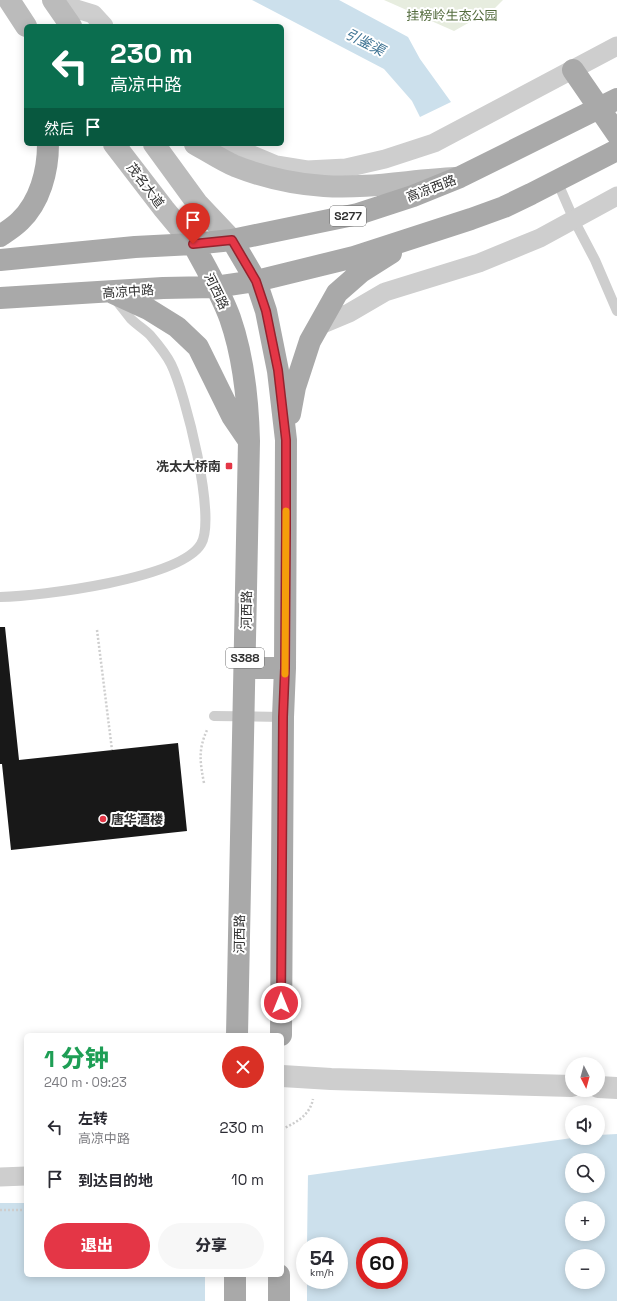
<!DOCTYPE html>
<html lang="zh">
<meta charset="utf-8">
<style>
body{margin:0;font-family:"Space Grotesk","Noto Sans SC",sans-serif;background:#f7f7f7;color:#2b2b33;height:100vh;display:flex;flex-direction:column;font-size:15px;white-space:nowrap}
*{box-sizing:border-box;margin:0}
p{font-size:13px;color:#7c7c81}
.icon{flex:none;width:22px;height:22px;fill:none;stroke:currentColor;stroke-width:2;stroke-linecap:round;stroke-linejoin:round}
.map{position:relative;flex:1;overflow:hidden}
.side{position:absolute;left:24px;top:1033px;width:260px;height:244px;display:flex;flex-direction:column;background:#fff;border-radius:6px;box-shadow:0 2px 10px #0003}
.side>*{flex:none}
.banner{position:absolute;left:24px;top:24px;width:260px;height:122px;border-radius:6px;box-shadow:0 2px 10px #0003;background:#0b6e4f;color:#fff;overflow:hidden}
.needle{width:26px;rotate:174deg}
.tools{position:absolute;left:565px;top:1057px;display:grid;gap:8px}
.tools a{display:grid;place-items:center;width:40px;height:40px;border-radius:50%;background:#fff;box-shadow:0 2px 10px #0003;font-size:20px}
.speed{position:absolute;left:296px;top:1237px;display:flex;gap:8px;font-size:20px;font-weight:700;text-align:center}
.speed>*{display:grid;place-content:center;width:52px;height:52px;border-radius:50%;background:#fff;box-shadow:0 2px 10px #0003;line-height:1}
.speed small{font-size:10px;font-weight:400}
.speed .limit{border:6px solid #d22;background:#fff;color:#111}
.pin{position:absolute;display:grid;place-items:center;width:34px;height:34px;color:#fff;margin:-41px -17px;border-radius:50% 50% 50% 0;rotate:-45deg;box-shadow:0 0 4px #0007}
.pin .icon{rotate:45deg}
.me{position:absolute;width:44px;margin:-22px;rotate:0deg;stroke-linejoin:round;filter:drop-shadow(0 0 3px #0008)}
.turn{display:flex;align-items:center;gap:14px;height:84px;padding:0 20px;font-size:18px}
.turn .icon{width:52px;height:52px;stroke-width:2.5}
.turn b{display:block;font-size:28px;line-height:34px}
.then{display:flex;align-items:center;height:38px;padding:0 20px;background:#0003;gap:8px;font-size:15px}
.round{display:grid;place-items:center;flex:none;width:42px;height:42px;border-radius:21px;background:#f7f7f7}
.headline{display:flex;align-items:center;justify-content:space-between;height:68px;padding:0 20px}
h1{font-size:24px;font-weight:800;line-height:30px;color:#1e9e55}
.action{display:flex;gap:8px;margin-top:auto;padding:8px 20px}
.action a{flex:1;height:46px;border-radius:24px;background:#e43646;color:#fff;font-size:16px;font-weight:800;line-height:46px;text-align:center}
.action a+a{background:#f7f7f7;color:#2b2b33}
ul{padding:0;list-style:none}
li{display:flex;align-items:center;gap:12px;height:52px;padding:0 20px}
li div{flex:1}
li b{display:block;font-size:15px}
li em{font-style:normal}
.map>svg:first-child{display:block}
.green{fill:#e7eddf}
.water{fill:#cce0ec;fill-rule:evenodd}
.pier{fill:#fff}
.building{fill:#181818}
.lines{fill:none;stroke-linecap:round;stroke-linejoin:round}
.path{stroke:#cecece;stroke-width:2.5;stroke-dasharray:2 2;stroke-linecap:butt}
.service{stroke:#cecece;stroke-width:10}
.minor{stroke:#cecece;stroke-width:19}
.tertiary{stroke:#cecece;stroke-width:22}
.secondary{stroke:#bbb;stroke-width:22}
.primary{stroke:#a9a9a9;stroke-width:22}
.route-casing{stroke:#94232e;stroke-width:10}
.route{stroke:#e43646;stroke-width:7}
.slow{stroke:#f59e0b;stroke-width:7}
.poi-dot{fill:#e43646;stroke:#fff;stroke-width:1.5}
.labels{text-anchor:middle;stroke-width:4;stroke-linejoin:round;paint-order:stroke}
.shield{fill:#fff;stroke:#6f6f6f;stroke-width:1}
.shield-label{font-size:12px;font-weight:bold;fill:#313131}
.park-label{font-size:13px;fill:#546c3e;stroke:#fff}
.street-label{font-size:13px;fill:#313131;stroke:#fff}
.poi-label{font-size:13px;font-weight:bold;fill:#313131;stroke:#fff;text-anchor:end}
.water-label{font-size:14px;font-style:italic;fill:#3e7393;stroke:#fff}
</style>
<div class="map">
<svg width="617" height="1301" viewBox="0 0 617 1301">
<rect width="100%" height="100%" fill="#fff"/>
<path class="green" d="M384 0H503L495 8 454 31Z"/>
<path class="water" d="M252 0H339L408 37 420 59 451 102 420 117 412 101 384 69Z
M617 1134V1301H0V1203H26V1275H282V1179L572 1138H598V1135ZM572 1160H598V1186H572ZM572 1208H598V1234H572ZM305 1246H339V1280H305ZM365 1246H399V1280H365ZM572 1256H598V1282H572Z"/>
<path class="pier" d="M308 1173 307 1246H305V1280H307V1301H205V1275H282V1177Z"/>
<path class="building" d="M0 627H5L19 760 178 743 187 831 11 850 2 764H0Z"/>
<g class="lines">
<path class="path" d="M97 630 112 750
M204 783C200 762 198 750 207 730
M282 1129C296 1123 310 1115 313 1099
M0 1210H26"/>
<path class="service" d="M557 181 574 220 595 260 617 311
M0 597C41 596 180 579 201 544 217 518 185 392 171 364 167 356 156 342 150 335 144 329 137 325 131 319 126 313 121 306 116 300
M214 716 283 717"/>
<path class="minor" d="M56 3 93 14 104 26
M226 144 276 165 307 170 346 168 385 159 434 143 617 46
M318 326 349 313 385 292 479 263 540 238 617 196
M0 1177 26 1176"/>
<path class="tertiary" d="M282 1076 331 1079 572 1086
M598 1087 617 1088"/>
<path class="secondary" d="M9 0 26 26
M53 0 71 26
M114 144 164 209 193 244
M154 144 197 203 232 240
M195 144C208 151 221 160 235 166 263 177 293 184 324 186 367 189 412 180 455 178"/>
<path class="primary" d="M573 70 617 134
M0 236C6 232 14 227 20 221 40 202 48 171 48 144
M232 240 256 281 266 311 278 371 286 440 285 668 283 717 281 1035
M193 244C206 268 221 293 230 318 244 358 248 399 249 441L237 1035
M0 260 135 247 193 244 232 240 358 214 413 196 460 177 617 99
M113 293 148 309 177 327 198 347 232 416 249 441
M0 298 163 288 215 287 256 281 354 257 471 219 504 207 531 194 617 150
M290 414 295 387 310 341 337 293 361 272 391 253
M245 668H285
M235 1301V1275
M279 1301V1275"/>
</g>
<g class="lines">
<g class="route-casing">
<path id="route" d="M193 244 232 240 256 281 266 311 278 370 286 440V529L285 668 283 717 281 1003"/>
</g>
<use href="#route" class="route"/>
<path class="slow" d="M285 674 286 511"/>
</g>
<g class="poi-dot">
<rect x="225" y="462" width="8" height="8" rx="2"/>
<circle cx="103" cy="819" r="4"/>
</g>
<g class="labels">
<g class="shield">
<rect x="330" y="206" width="36" height="20" rx="3"/>
<rect x="226" y="648" width="38" height="20" rx="3"/>
</g>
<g class="shield-label">
<text x="348" y="220">S277</text>
<text x="245" y="662">S388</text>
</g>
<g class="park-label">
<text x="452" y="20">挂榜岭生态公园</text>
</g>
<g class="street-label">
<text transform="translate(146 185) rotate(53)" y="5">茂名大道</text>
<text transform="translate(431 188) rotate(-21)" y="5">高凉西路</text>
<text transform="translate(128 291) rotate(-4)" y="5">高凉中路</text>
<text transform="translate(217 291) rotate(64)" y="5">河西路</text>
<text transform="translate(246 610) rotate(-89)" y="5">河西路</text>
<text transform="translate(239 934) rotate(-89)" y="5">河西路</text>
</g>
<g class="poi-label">
<text x="221" y="471">冼太大桥南</text>
<text x="111" y="824" text-anchor="start">唐华酒楼</text>
</g>
<g class="water-label">
<text transform="translate(365 42) rotate(27)" y="5">引鉴渠</text>
</g>
</g>
</svg>
<div class="tools">
<a><svg class="needle" viewBox="-14 -14 28 28"><path d="M0-13l5 13h-10z" fill="#e53935"/><path d="M0 13l5-13h-10z" fill="#7c7c81"/></svg></a>
<a><svg class="icon" aria-label="sound" viewBox="0 0 24 24"><path d="M4 9h4l5-4v14l-5-4H4zM17 9q2 3 0 6"/></svg></a>
<a><svg class="icon" aria-label="search" viewBox="0 0 24 24"><circle cx="10" cy="10" r="6"/><path d="M15 15l6 6"/></svg></a>
<a>+</a>
<a>−</a>
</div>
<div class="speed"><div>54<small>km/h</small></div><div class="limit">60</div></div>
<div class="pin" style="left:193px;top:244px;background:#d93025"><svg class="icon" aria-label="arrive" viewBox="0 0 24 24"><path d="M6 21V4h12l-3 4 3 4H6"/></svg></div>
<svg class="me" style="left:281px;top:1003px" viewBox="-20 -20 40 40"><circle r="17" fill="#e43646" stroke="#fff" stroke-width="3"/><path d="M0-11L8 9 0 5-8 9z" fill="#fff"/></svg>
<div class="banner">
<div class="turn"><svg class="icon" aria-label="left" viewBox="0 0 24 24"><path d="M17 20v-9H6M10 6l-5 5 5 5"/></svg><div><b>230 m</b>高凉中路</div></div>
<div class="then">然后<svg class="icon" aria-label="arrive" viewBox="0 0 24 24"><path d="M6 21V4h12l-3 4 3 4H6"/></svg></div>
</div>
<section class="side">
<div class="headline"><div><h1>1 分钟</h1><p>240 m · 09:23</p></div><a class="round" style="background:#d93025;color:#fff"><svg class="icon" aria-label="close" viewBox="0 0 24 24"><path d="M6 6l12 12M18 6L6 18"/></svg></a></div>
<ul>
<li><svg class="icon" aria-label="left" viewBox="0 0 24 24"><path d="M17 20v-9H6M10 6l-5 5 5 5"/></svg><div><b>左转</b><p>高凉中路</p></div><em>230 m</em></li>
<li><svg class="icon" aria-label="arrive" viewBox="0 0 24 24"><path d="M6 21V4h12l-3 4 3 4H6"/></svg><div><b>到达目的地</b></div><em>10 m</em></li>
</ul>
<div class="action"><a>退出</a><a>分享</a></div>
</section>
</div>
